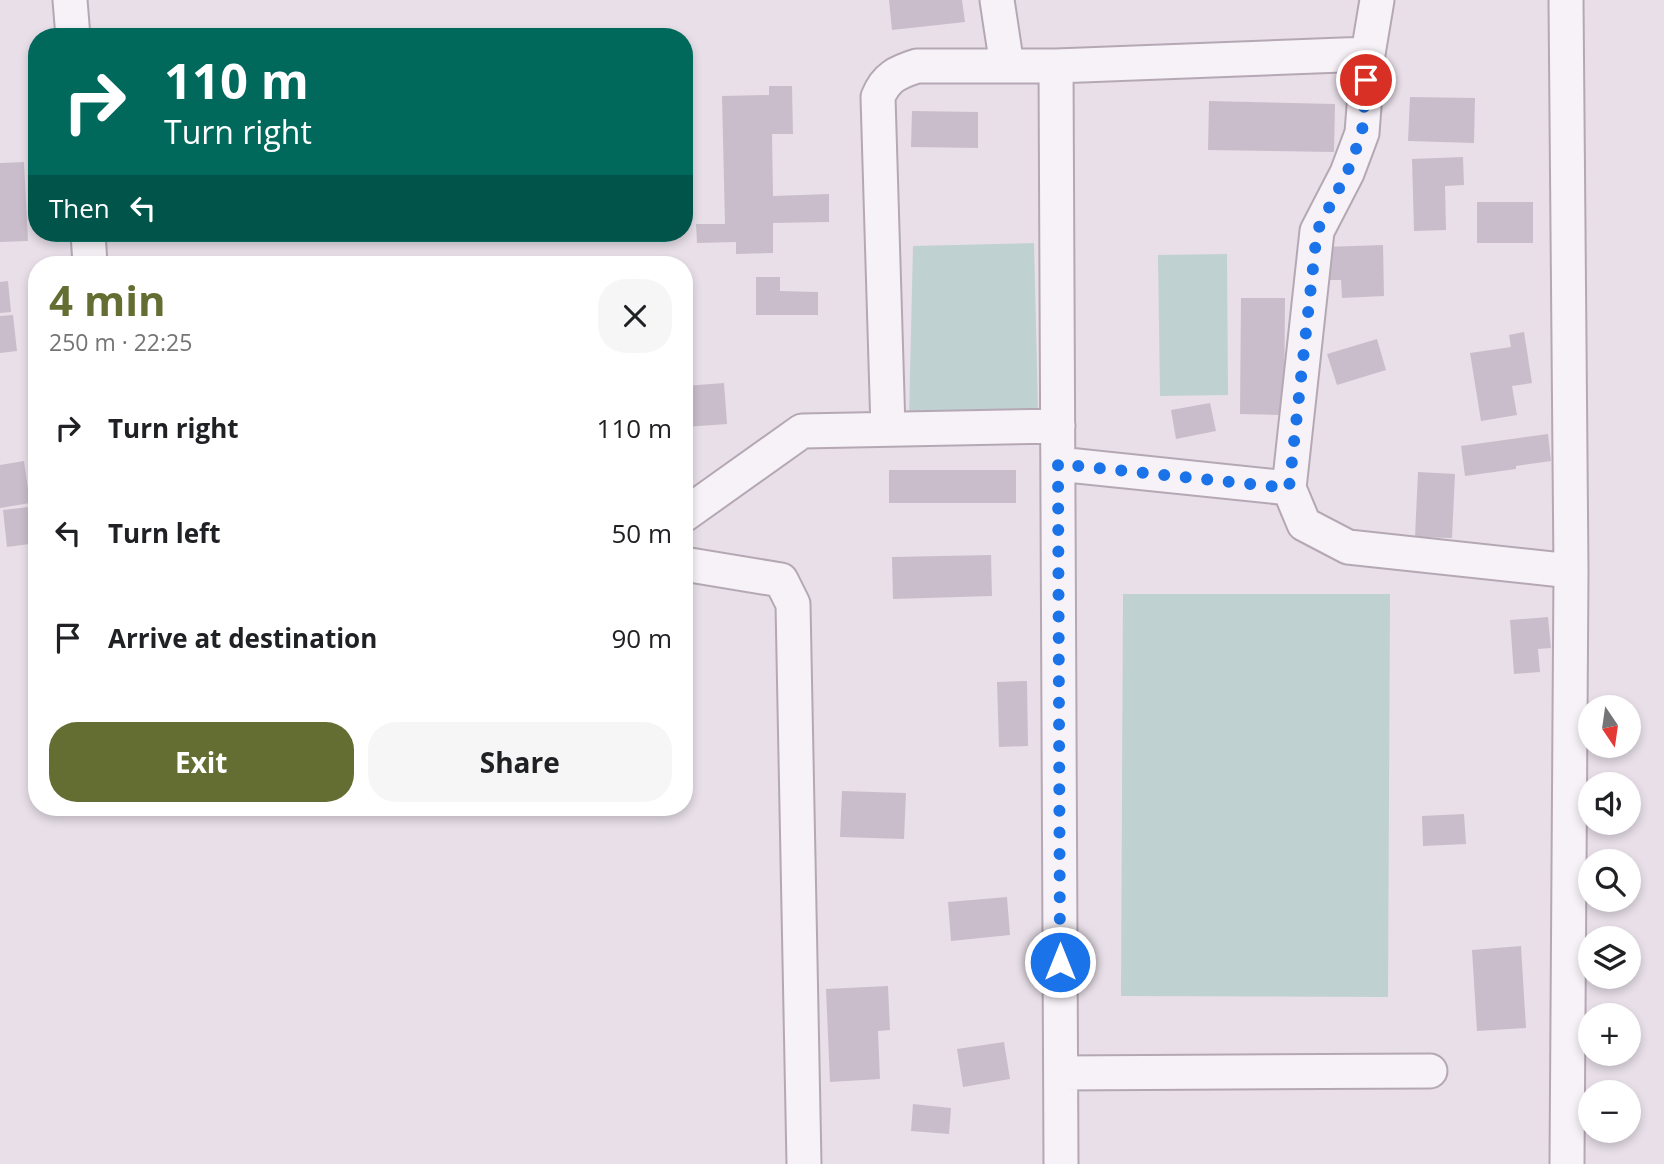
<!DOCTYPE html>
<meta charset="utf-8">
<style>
body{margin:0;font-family:"Open Sans",sans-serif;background:#f6f6f6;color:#202124;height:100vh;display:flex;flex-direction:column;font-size:26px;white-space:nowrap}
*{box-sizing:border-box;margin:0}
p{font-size:23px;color:#757577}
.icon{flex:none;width:38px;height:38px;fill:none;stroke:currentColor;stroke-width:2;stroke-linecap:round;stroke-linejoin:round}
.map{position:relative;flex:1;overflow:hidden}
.side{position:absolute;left:28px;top:256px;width:665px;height:560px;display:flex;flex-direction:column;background:#fff;border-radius:28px;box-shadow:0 4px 10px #0003}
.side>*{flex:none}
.guide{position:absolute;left:28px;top:28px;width:665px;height:214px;border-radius:28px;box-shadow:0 4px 10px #0003;background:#00695c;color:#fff;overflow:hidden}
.needle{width:46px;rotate:167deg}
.tools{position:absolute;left:1578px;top:695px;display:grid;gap:14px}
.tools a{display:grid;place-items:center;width:63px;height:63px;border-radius:50%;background:#fff;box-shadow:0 4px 10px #0003;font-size:35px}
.pin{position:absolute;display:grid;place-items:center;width:60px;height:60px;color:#fff;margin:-30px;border:4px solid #fff;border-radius:50%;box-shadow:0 2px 7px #0007}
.me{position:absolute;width:77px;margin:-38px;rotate:0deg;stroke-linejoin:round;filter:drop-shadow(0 0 5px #0008)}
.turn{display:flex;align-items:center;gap:24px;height:147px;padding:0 21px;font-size:32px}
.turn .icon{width:91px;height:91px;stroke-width:2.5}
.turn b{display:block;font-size:49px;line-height:60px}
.then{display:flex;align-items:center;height:66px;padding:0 21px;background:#0003;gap:14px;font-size:26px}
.round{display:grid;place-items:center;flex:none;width:74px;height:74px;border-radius:28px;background:#f6f6f6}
.head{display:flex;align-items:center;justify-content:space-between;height:119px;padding:0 21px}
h1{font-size:42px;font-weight:700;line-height:52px;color:#646e33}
.button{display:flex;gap:14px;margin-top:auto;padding:14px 21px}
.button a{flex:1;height:80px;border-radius:28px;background:#646e33;color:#fff;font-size:28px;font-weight:700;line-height:80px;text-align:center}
.button a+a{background:#f6f6f6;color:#202124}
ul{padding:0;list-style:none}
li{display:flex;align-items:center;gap:21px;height:105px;padding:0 21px}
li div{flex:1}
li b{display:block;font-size:26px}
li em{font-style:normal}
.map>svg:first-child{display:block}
.green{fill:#c0d1d2}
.building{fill:#cabdcb}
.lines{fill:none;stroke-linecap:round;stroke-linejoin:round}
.minor-casing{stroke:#b5a8b5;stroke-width:37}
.minor{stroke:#f7f2f7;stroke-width:33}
.route{stroke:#1a73e8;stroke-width:12;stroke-dasharray:0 21.6}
</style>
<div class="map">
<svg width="1664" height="1164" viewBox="0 0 1664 1164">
<rect width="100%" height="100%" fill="#e8dfe8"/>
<path class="green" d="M1034 243 1038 410 909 417 913 246Z
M1227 254 1228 395 1160 396 1158 255Z
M1123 594H1390L1388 997 1121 996Z"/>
<path class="building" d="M889 0H962L965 22 892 30Z
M769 86H792L793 134H772L773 196 829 194V222L773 223V253L736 254V242L697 243 696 224H725L722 96 769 95Z
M1410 97 1475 98 1474 143 1408 141Z
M1209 101 1335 104 1334 152 1208 150Z
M912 111 978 112V148L911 147Z
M1463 157 1464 185 1445 186 1446 230 1414 231 1412 159Z
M24 162 28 241 0 242V163Z
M1477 202H1533V243H1477Z
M1383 245 1384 296 1342 298 1341 280H1325L1324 247Z
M756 277H780V291L818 292V315H756Z
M8 281 11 312 0 313V282Z
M1241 298H1285L1284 415 1240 414Z
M13 315 17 351 0 353V316Z
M1524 332 1532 383 1512 386 1517 415 1481 421 1470 353 1511 347 1509 335Z
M1377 339 1386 370 1337 385 1327 354Z
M724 383 727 424 684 427V386Z
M1210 403 1216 431 1176 439 1171 410Z
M1548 434 1551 461 1516 466V469L1465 476 1461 446Z
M24 461 30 503 0 508V465Z
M889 470H1016V503H889Z
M1418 472 1455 474 1452 538 1415 537Z
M37 506V543L7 547 3 510Z
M991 555 992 596 893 599 892 557Z
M1548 617 1551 648 1538 649 1540 672 1514 674 1510 620Z
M1027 681 1028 746 999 747 997 682Z
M842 791 906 793 904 839 840 837Z
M1464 814 1466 844 1423 846 1422 816Z
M1007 897 1010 935 951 941 948 902Z
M1521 946 1526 1028 1477 1031 1472 950Z
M888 986 890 1030 878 1031 880 1079 830 1082 826 989Z
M1004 1042 1010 1079 963 1087 957 1049Z
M913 1104 951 1108 949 1134 911 1131Z"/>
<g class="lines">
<g class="minor-casing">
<path id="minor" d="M70 0 73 37
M997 0 1007 66
M1566 0 1571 571
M1056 66 1061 1164
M88 233 90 264
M888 429 878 97C886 77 898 72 917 66H1056L1368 54
M1058 464 1289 488 1304 524 1348 547 1571 571 1567 1164
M1289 488 1317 231 1347 173 1362 133 1368 54 1377 0
M684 515 802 431 1058 426
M684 564 781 580 793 604 804 1164
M1061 1073 1430 1071"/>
</g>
<use href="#minor" class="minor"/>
</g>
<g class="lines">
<path class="route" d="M1060 962 1058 464 1289 488 1317 231 1347 173 1362 133 1366 80"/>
</g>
</svg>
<div class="tools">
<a><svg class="needle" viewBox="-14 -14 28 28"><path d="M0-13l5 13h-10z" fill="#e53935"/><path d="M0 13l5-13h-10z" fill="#757577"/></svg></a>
<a><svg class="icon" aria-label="sound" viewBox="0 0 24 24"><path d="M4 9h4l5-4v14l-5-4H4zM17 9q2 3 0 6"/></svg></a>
<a><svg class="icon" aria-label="search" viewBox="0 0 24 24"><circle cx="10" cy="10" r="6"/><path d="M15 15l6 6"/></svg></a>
<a><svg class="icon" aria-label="layers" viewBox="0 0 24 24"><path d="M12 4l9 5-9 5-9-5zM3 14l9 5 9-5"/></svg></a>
<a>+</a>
<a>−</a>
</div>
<div class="pin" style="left:1366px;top:80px;background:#d93025"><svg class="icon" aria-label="arrive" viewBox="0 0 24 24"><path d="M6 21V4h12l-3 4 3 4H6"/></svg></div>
<svg class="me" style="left:1060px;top:962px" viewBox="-20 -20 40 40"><circle r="17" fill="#1a73e8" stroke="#fff" stroke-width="3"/><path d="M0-11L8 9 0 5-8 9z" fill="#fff"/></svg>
<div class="guide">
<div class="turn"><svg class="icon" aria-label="right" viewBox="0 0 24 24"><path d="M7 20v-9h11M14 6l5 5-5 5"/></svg><div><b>110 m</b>Turn right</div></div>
<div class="then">Then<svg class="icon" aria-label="left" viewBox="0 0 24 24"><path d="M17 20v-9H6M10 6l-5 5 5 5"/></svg></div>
</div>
<section class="side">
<div class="head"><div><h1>4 min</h1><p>250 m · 22:25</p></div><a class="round"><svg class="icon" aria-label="close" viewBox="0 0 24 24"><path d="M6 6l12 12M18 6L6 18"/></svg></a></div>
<ul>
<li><svg class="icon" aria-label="right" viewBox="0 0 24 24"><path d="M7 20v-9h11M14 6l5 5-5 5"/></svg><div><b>Turn right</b></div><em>110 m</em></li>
<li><svg class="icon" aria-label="left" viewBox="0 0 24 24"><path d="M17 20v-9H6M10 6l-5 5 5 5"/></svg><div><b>Turn left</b></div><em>50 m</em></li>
<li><svg class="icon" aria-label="arrive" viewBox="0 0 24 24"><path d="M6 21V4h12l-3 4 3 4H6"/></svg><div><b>Arrive at destination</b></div><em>90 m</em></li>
</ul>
<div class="button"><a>Exit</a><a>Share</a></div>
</section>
</div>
